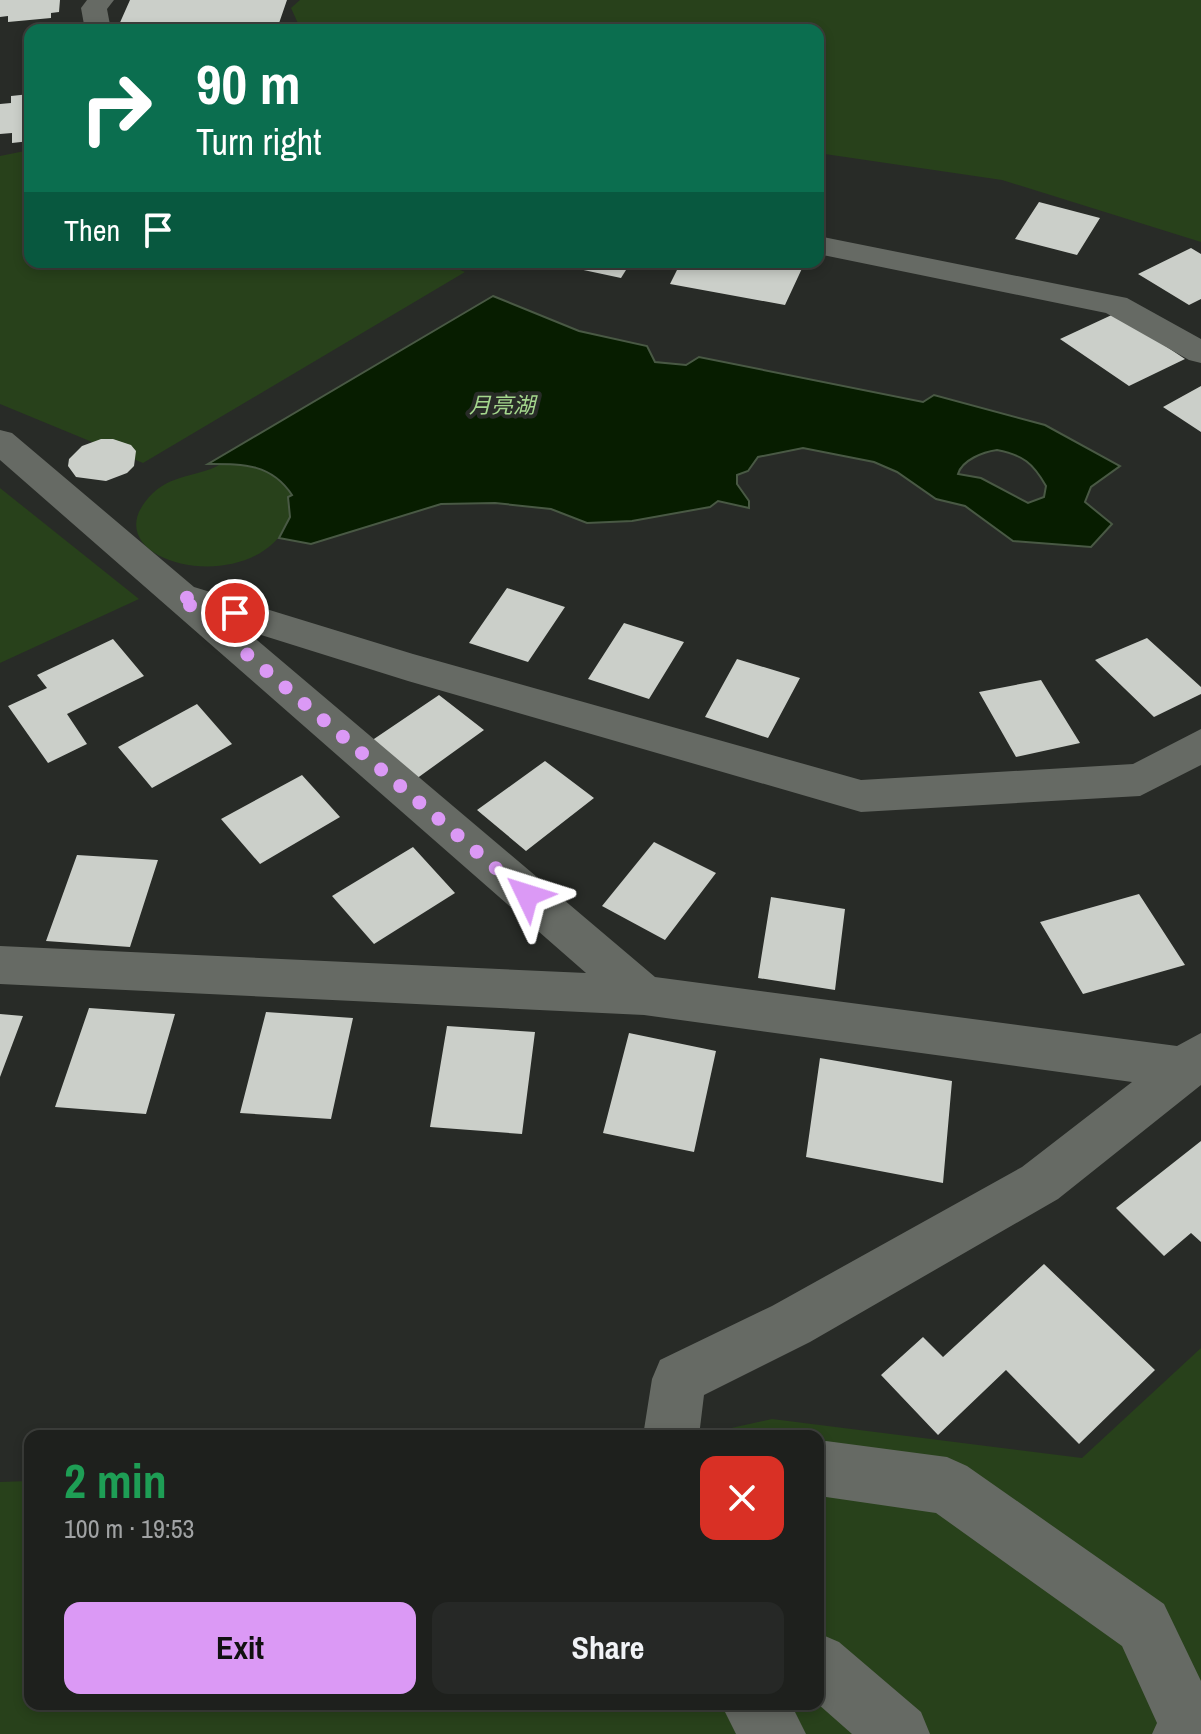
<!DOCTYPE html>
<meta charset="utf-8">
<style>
body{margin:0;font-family:"Archivo Narrow","Noto Sans SC",sans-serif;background:#262826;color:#f1f3f6;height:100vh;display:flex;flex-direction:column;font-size:30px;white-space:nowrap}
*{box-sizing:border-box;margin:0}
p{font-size:26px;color:#a1a3a4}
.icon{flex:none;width:44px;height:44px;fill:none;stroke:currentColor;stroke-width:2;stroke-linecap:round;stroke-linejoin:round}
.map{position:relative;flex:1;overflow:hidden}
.side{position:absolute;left:24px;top:1430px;width:800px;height:280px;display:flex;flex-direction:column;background:#1e201d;border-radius:16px;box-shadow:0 4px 12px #0003,0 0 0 2px #3c3e3b}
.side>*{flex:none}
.guide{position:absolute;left:24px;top:24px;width:800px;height:244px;border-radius:16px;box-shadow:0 4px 12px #0003,0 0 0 2px #3c3e3b;background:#0b6e4f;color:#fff;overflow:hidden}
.pin{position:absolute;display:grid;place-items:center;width:68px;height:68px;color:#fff;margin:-34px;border:4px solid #fff;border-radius:50%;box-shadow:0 2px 8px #0007}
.me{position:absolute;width:88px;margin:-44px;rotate:311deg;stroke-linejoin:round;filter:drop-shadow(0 0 6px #0008)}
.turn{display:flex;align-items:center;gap:28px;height:168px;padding:0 40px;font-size:36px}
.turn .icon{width:104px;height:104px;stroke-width:2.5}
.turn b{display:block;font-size:56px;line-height:68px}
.then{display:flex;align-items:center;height:76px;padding:0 40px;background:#0003;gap:16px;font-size:30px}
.round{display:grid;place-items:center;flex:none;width:84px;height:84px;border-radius:16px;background:#262826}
.overview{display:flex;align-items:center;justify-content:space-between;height:136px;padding:0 40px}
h1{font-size:48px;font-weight:700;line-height:60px;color:#1e9e55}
.button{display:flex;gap:16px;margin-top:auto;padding:16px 40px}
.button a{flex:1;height:92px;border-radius:16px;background:#db99f5;color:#111;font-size:32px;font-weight:700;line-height:92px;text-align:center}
.button a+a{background:#262826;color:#f1f3f6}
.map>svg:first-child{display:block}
.green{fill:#28411b}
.water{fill:#071d00;stroke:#495944;stroke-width:2;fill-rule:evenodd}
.building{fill:#cbcfc9}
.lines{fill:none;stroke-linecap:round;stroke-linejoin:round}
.minor{fill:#666a64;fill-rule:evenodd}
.route{stroke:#db99f5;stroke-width:14;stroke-dasharray:0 25.2}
.labels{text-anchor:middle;stroke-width:8;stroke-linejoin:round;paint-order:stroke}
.far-water-label{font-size:22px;font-style:italic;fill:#a4d68d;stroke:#282b27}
</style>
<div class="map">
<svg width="1201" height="1734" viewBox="0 0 1201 1734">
<rect width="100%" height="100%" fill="#282b27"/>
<path class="green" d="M300 0H1201V242L1002 180 818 153V30H301L291 8Z
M30 150V262H441L465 272 143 463 0 404V156Z
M220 464C251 464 274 468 292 495 290 505 291 516 287 525 247 602 84 560 153 493 174 473 207 475 220 464Z
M0 488 139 599 0 663Z
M1201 1348V1734H0V1482L30 1481V1704H818V1436H695L772 1419 1082 1458Z"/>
<path class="water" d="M493 296 579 331 647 346 655 362 686 365 699 357 923 402 934 395 1045 425 1120 466 1091 487 1085 502 1112 524 1091 547 1013 541 965 506 936 499 897 472 874 462 803 448 758 457 748 471 737 475V484L749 501V508L718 501 710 507 632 521 587 523 551 509 495 503 441 504 311 544 279 538 290 517 288 497 292 495C271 463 242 464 208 464ZM997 450C1023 455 1033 463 1046 486L1044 497 1028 503 981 478 958 474C962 460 983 452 997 450Z"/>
<path class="building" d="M0 0H60L59 12 51 13V18L8 22V16L0 17Z
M130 0H287L277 29 118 27Z
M30 94V141L12 143V133L0 134V104L11 103V96Z
M1039 202 1100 218 1077 255 1015 239Z
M1191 248 1201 254V299L1189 305 1138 274Z
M562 262H631L621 278 560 265Z
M681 262H805L785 305 670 284Z
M1116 313 1185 359 1129 386 1060 339Z
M1201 386V432L1163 407Z
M101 439H113L131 445 136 451 134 466 127 473 106 481 76 477 68 466 69 459 82 446Z
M507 588 565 607 528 662 469 643Z
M624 623 684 642 649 699 588 679Z
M1147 638 1201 687V694L1154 717 1095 660Z
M113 639 144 676 67 714 87 744 48 763 8 706 47 688 37 675Z
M737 659 800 678 768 738 705 717Z
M1041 680 1080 743 1016 757 979 692Z
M439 695 484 730 416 779 371 741Z
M197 704 232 744 152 788 118 747Z
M545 761 594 798 526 851 477 810Z
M302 775 340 817 260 864 221 819Z
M654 842 716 873 665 940 602 906Z
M413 847 455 893 374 944 332 896Z
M77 855 158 860 130 947 46 941Z
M1139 894 1185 965 1083 994 1040 922Z
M771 897 845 909 835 990 758 978Z
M89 1008 175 1014 146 1114 55 1107Z
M266 1012 353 1018 331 1119 240 1113Z
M0 1014 23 1016 0 1077Z
M447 1026 535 1032 522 1134 430 1127Z
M629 1033 716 1051 694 1152 603 1133Z
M820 1058 952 1081 943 1183 806 1157Z
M1201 1141V1242L1191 1233 1164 1256 1116 1208Z
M1044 1264 1155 1370 1079 1444 1006 1370 938 1435 881 1375 923 1337 943 1357Z"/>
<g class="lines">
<path class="minor" d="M87 0H114L107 9 111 30H85L81 8Z
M818 236 1127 298 1201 339V363L1189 360 1106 313 818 254Z
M0 430 12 433 194 587 413 654 861 780 1133 764 1201 729V765L1140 796 861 812 408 681 245 630 655 977 1177 1046 1201 1033V1085L1058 1199 810 1342 704 1395 699 1436H643L652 1379 660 1360 772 1306 1022 1167 1132 1082 644 1015 0 984V946L586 973 0 460Z
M826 1441 947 1457 967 1466 1164 1604 1201 1681V1734H1152L1157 1723 1122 1646 936 1513 826 1497 818 1500V1444Z
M818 1633 839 1642 921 1712 930 1734H852L818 1704Z
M721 1704H791L806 1734H736Z"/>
</g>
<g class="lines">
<path class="route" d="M235 613 178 595 527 895"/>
</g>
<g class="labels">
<g class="far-water-label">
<text x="502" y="413">月亮湖</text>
</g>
</g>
</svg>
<div class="pin" style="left:235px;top:613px;background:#d93025"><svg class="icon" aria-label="arrive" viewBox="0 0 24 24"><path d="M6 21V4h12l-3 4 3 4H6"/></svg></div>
<svg class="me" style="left:527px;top:895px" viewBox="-20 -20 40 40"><path d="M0-17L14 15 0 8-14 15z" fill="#db99f5" stroke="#fff" stroke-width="4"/></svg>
<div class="guide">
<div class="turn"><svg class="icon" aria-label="right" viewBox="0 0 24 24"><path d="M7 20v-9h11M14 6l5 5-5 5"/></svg><div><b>90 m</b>Turn right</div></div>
<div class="then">Then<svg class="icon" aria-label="arrive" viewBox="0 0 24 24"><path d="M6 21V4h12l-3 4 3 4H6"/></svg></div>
</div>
<section class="side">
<div class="overview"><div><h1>2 min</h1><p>100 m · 19:53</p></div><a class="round" style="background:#d93025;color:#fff"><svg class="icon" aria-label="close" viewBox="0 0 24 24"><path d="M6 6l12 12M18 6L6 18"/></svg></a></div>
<div class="button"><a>Exit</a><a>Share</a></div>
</section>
</div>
